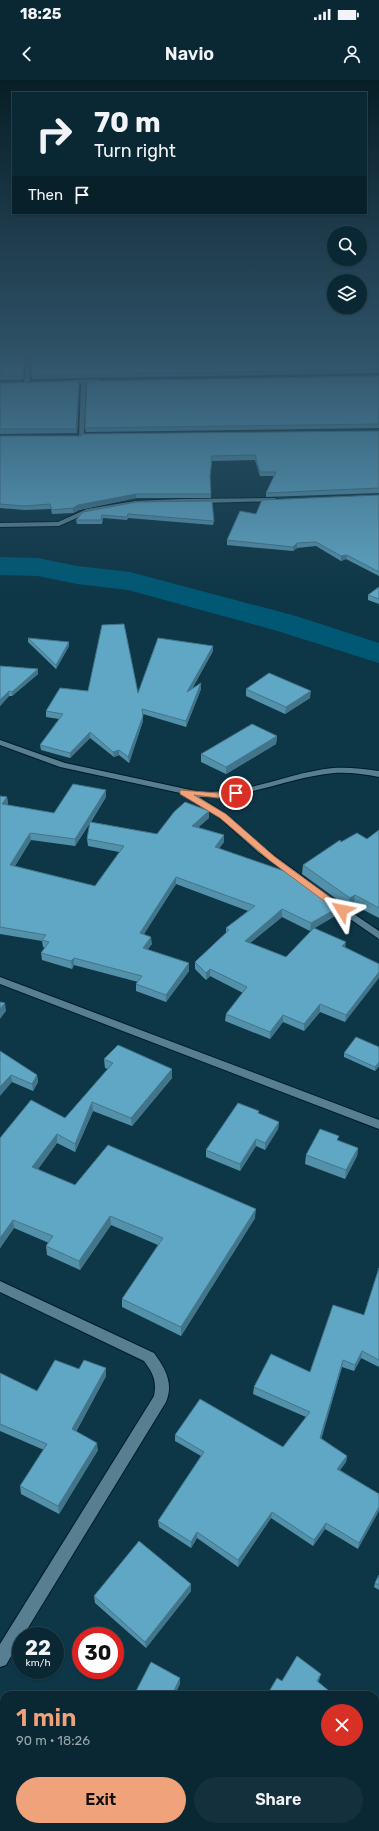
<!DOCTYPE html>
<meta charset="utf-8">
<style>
body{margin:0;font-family:Rubik,sans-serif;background:#13303c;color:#f1f3f6;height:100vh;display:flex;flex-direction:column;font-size:15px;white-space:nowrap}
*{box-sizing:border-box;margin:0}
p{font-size:13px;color:#99a6ac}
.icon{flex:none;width:22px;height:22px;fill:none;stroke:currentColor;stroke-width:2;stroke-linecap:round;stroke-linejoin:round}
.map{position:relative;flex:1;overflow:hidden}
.drawer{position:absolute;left:0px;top:1611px;width:379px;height:140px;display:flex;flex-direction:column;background:#0a2834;border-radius:12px 12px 0 0;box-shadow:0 1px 3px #0004,0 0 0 1px #2a444f}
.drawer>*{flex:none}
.top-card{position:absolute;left:12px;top:12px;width:355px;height:122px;border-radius:0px;box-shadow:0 1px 3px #0004,0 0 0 1px #2a444f;background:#0a2834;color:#f1f3f6;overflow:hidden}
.tools{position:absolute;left:327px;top:146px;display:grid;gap:8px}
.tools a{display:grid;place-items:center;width:40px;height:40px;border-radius:50%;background:#0a2834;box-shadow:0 1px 3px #0004,0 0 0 1px #2a444f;font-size:20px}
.speed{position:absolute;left:12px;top:1547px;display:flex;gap:8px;font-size:20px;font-weight:700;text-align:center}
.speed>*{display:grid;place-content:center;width:52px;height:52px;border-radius:50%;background:#0a2834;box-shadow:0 1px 3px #0004,0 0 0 1px #2a444f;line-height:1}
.speed small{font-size:10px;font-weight:400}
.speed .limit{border:6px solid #d22;background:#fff;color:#111}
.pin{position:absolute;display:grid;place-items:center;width:34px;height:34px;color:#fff;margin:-17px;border:2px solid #fff;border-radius:50%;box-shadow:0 1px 4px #0007}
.me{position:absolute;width:44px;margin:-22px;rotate:305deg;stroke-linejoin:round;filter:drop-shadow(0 0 3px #0008)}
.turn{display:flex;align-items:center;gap:14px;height:84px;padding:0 16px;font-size:18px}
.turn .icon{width:52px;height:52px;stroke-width:2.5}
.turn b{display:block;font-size:28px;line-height:34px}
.then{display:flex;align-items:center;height:38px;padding:0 16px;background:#0003;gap:8px;font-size:15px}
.round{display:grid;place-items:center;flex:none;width:42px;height:42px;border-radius:21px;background:#13303c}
.overview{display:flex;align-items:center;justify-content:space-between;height:68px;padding:0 16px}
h1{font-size:24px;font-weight:600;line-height:30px;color:#f0a27a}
.action{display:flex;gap:8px;margin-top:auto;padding:8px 16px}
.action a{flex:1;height:46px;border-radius:24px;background:#f0a27a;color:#111;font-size:16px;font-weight:600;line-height:46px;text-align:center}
.action a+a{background:#13303c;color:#f1f3f6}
.status{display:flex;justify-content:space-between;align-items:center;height:28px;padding:0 20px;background:#0a2834;direction:ltr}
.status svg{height:11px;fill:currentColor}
header{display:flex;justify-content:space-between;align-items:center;height:52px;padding:0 16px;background:#0a2834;font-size:18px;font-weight:600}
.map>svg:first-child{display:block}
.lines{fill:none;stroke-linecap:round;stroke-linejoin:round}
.river{fill:#005874;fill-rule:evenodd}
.street-casing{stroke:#001c28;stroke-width:2}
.street{fill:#577f91;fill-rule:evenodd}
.wall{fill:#5390a9;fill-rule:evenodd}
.shaded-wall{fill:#43758a}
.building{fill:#60a7c5;stroke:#43758a}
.route{fill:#f0a27a;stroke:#9c694f}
</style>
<div class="status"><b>18:25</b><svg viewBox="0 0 49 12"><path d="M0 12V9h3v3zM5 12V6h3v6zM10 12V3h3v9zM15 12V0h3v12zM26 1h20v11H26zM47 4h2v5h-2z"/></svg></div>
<header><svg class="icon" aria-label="back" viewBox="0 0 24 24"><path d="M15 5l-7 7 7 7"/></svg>Navio<svg class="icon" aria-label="person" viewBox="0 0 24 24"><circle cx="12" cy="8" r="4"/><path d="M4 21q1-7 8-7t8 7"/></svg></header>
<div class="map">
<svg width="379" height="1751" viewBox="0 0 379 1751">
<rect width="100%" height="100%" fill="#0d3646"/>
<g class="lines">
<path class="river" d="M0 477 38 478 77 486 130 492 296 536 379 563V583L274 550 128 510 77 504 38 496 0 495Z"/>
<g class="street-casing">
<path id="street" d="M27 273H31L30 302 27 304 24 302Z
M100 299 102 302 86 303 84 357 79 358 81 303 66 304 63 302 66 300Z
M275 418 278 420 277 421 135 425 90 432 59 446 0 447V443L58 442 87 429 135 421 182 419Z
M0 660 65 683 200 712C216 712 231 711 246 708 275 702 303 691 333 688 349 687 364 689 379 691V697C364 694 349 692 334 693 288 697 245 720 199 717L226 734 264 768 307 800 309 802 304 805 258 772 220 738 186 717 185 714 60 687 0 665Z
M330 818 379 851V859L327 823 325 821Z
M0 897 379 1040V1049L0 904Z
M0 1201 154 1273C165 1288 174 1303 166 1322L23 1556H21V1559L6 1585 0 1587V1564L154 1316C157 1301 153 1293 144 1281L0 1212Z
M0 1682 4 1683V1700L0 1699Z
M5 1747H23L21 1751H3Z
M87 1747H110L112 1751H89Z"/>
</g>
<use href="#street" class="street"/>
</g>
<path class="wall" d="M0 273H27L23 300H0Z
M379 273V293L32 299 31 296Z
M379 296V348L86 352 85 348Z
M0 303 79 305 77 353 0 354Z
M379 351V413L266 417V413L274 396H260L255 380 212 381 210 398 211 418H136L79 430 73 433 52 434 51 429 25 430 0 428V356H81Z
M379 415V496L346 479 341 481 316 466 297 468 293 471 227 465V460L256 434Z
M136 422 214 441 213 445 128 438 127 440 103 438 102 444H77L76 440Z
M379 507V524L368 520V515Z
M28 558 69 566 56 589 28 562Z
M213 571 192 609H201L186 647 143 634V641L129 683 119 675 114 677 90 658 70 678 41 670 40 665 59 639 46 637V631L88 611 138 613Z
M0 586 38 589V594L12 616H9L0 626Z
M246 609 310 618 285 634 246 616Z
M277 656 276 664 226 694 201 682V674Z
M0 716 7 717 8 724V725L54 733 106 717 91 742 157 754 209 738 198 747 224 755V762L219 768 340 833 314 848 345 867 379 884 345 942 320 932 304 951 283 942 270 959 225 941 226 934 243 913 210 896 206 900 195 889V882L226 853V848L248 831 176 804 144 854 152 864 147 870 189 891 166 922 136 911V904L138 902 74 885 72 889 42 880 41 873 45 868 43 867 42 861 0 854ZM90 743 87 759 88 766 119 772 95 806 15 786 31 760 75 766ZM282 837 310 851 314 848 286 877 250 863Z
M379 750V838L354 825 349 828 302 794 303 785 341 762 367 759Z
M379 967V986L375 991 344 977V973Z
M0 971 37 995 38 1002 33 1011 12 1002Z
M104 979 172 998 132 1046 93 1031 75 1072 57 1063 38 1089 75 1105 255 1138 181 1256 122 1227V1219L158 1165 111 1145 80 1190 47 1175 46 1166 49 1163 14 1148 0 1168V1058L65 1038 108 989 105 988Z
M259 1034 279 1042 278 1049 265 1070 256 1066 240 1091 206 1077V1070Z
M358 1068 357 1076 345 1099 305 1084 306 1075Z
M379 1188V1287L361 1278 354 1291 342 1287 321 1358 347 1376 346 1382 340 1390 379 1414 358 1469 325 1449 313 1466 271 1438 238 1487 197 1458 191 1468 159 1447 158 1441 201 1376 175 1361V1355L283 1367 306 1337 253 1314 254 1307 310 1292 364 1235Z
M106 1288V1296L76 1352 98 1370 59 1434 21 1414 20 1406 44 1370 0 1351V1293L37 1311 79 1289Z
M379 1495V1510L374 1507 375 1503Z
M191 1504V1511L146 1568 95 1523 94 1516Z"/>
<path class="shaded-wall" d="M26 273H27L23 300 22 296Z
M79 301V305L77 353 76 349Z
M136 414V418L79 430 73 433V428L78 425Z
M297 463V468L293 471V467Z
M347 475 346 479 341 481V476Z
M69 562V566L56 589V585Z
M213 566V571L187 617V612Z
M38 589V594L12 616V612Z
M201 603V609L186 647V641Z
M9 611V616L0 626V620Z
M311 611 310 618 285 634 286 627Z
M143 636V641L129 683 128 677Z
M90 652V658L70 678V673Z
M277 656 276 664 226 694V687Z
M119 670V675L114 677 113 672Z
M106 710V717L75 766V759Z
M7 717 8 724 3 731 2 724Z
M209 731V738L192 753V746Z
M30 753 31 760 11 792 10 785Z
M224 755V762L215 774V767Z
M176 797V804L140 860V853Z
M355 815 354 825 349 828 350 818Z
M341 826 340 833 310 851 311 843Z
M282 829V837L244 868 245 861Z
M151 857 152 864 143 875V868Z
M346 862 345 869 342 866Z
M74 878V885L72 889 71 881Z
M189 883V891L166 922V915Z
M210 889V896L206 900V893Z
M379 892V898L345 942 346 935Z
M5 923 6 931 0 939V929Z
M320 924V932L304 951V944Z
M283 935V942L270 959V952Z
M379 982V986L375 991V987Z
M172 989V998L132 1046 131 1038Z
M11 995 12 1002 0 1016V1007Z
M37 995 38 1002 33 1011 32 1004Z
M92 1022 93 1031 75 1072V1064Z
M279 1042 278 1049 265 1070V1063Z
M57 1054V1063L33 1096 32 1087Z
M256 1059V1066L240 1091V1084Z
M358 1068 357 1076 345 1099 346 1090Z
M256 1129 255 1138 181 1256V1247Z
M110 1136 111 1145 80 1190 79 1181Z
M13 1140 14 1148 0 1168V1158Z
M362 1271 361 1278 354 1291 355 1285Z
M343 1280 342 1287 320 1364V1358Z
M106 1288V1296L73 1357 72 1349Z
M97 1363 98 1370 59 1434 58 1426Z
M347 1376 346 1382 336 1395 337 1389Z
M379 1427V1431L358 1469 359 1463Z
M272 1432 271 1438 238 1487V1480Z
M326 1443 325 1449 313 1466 314 1460Z
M197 1452V1458L191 1468V1462Z
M191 1504V1511L146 1568 145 1562Z
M321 1594 319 1601 315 1608 317 1601Z
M180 1598V1604L175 1615H172Z"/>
<path class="building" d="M0 273H26L22 296H0Z
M32 273H379V289L31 296Z
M379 296V344L85 348 87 301Z
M79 301 76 349H0V303Z
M379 351V408L266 413 276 392H260L255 375 212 376 210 396 211 414H136L78 425 73 428 52 430 50 424 24 426 0 424V356H81L84 354Z
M379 415V492L347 475 341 476 316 462 297 463 293 467 227 460 240 431 256 434 262 420Z
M212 421 214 441 128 434 127 437 102 435 101 440H76L83 432 136 422Z
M379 507V519L368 515Z
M124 544 138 613 158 558 213 566 187 612 201 603 186 641 142 629 143 636 128 677 119 670 113 672 90 652 70 673 40 665 63 634 46 631 60 608 88 611 102 545Z
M28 558 69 562 56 585Z
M0 586 38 589 12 612 9 611 0 620Z
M269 593 311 611 286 627 246 609Z
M252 644 277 656 226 687 201 674Z
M73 704 106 710 75 759 30 753 10 785 95 806 124 766 87 759 90 742 157 754 174 732 185 722 209 731 192 746 224 755 215 767 293 794 294 793 341 826 311 843 282 829 245 861 286 877 314 848 346 862 342 866 379 884V892L346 935 320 924 304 944 283 935 270 952 226 934 247 907 210 889 206 893 195 882 229 850 226 848 255 826 176 797 140 853 151 857 143 868 189 883 166 915 136 904 142 896 74 878 71 881 41 873 49 862 42 860 46 855 0 847V716L7 717 2 724 54 733Z
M379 750V828L355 815 350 818 303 785 340 760 341 762 357 753 367 759Z
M0 922 5 923 0 929Z
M356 957 379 967V982L375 987 344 973Z
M118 965 172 989 131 1038 92 1022 75 1064 57 1054 32 1087 75 1105 108 1065 256 1129 181 1247 122 1219 163 1158 110 1136 79 1181 46 1166 53 1156 13 1140 0 1158V1058L31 1020 65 1038 113 983 104 979Z
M0 971 37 995 32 1004 11 995 0 1007Z
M238 1023 259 1031 258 1033 279 1042 265 1063 256 1059 240 1084 206 1070Z
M320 1049 339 1056 337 1060 358 1068 346 1090 306 1075Z
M379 1188V1280L362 1271 355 1285 343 1280 320 1358 347 1376 337 1389 379 1414V1427L359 1463 326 1443 314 1460 272 1432 238 1480 197 1452 191 1462 158 1441 204 1372 175 1355 200 1319 283 1367 310 1332 254 1307 271 1274 310 1292 333 1225 364 1235Z
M55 1280 79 1289 84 1280 106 1288 72 1349 97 1363 58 1426 20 1406 47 1364 0 1344V1293L37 1311Z
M139 1461 191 1504 145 1562 94 1516Z
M379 1495V1505L375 1503Z
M297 1576 321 1594 317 1601 334 1615H267L277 1598 282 1601Z
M151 1582 180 1598 172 1615H134Z
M40 1610 49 1615H37Z"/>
<linearGradient id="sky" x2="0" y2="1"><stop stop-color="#071e26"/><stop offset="0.53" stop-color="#2f5268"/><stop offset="1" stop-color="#2f5268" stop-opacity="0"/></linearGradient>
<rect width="379" height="518" fill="url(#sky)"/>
<path class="route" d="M180 710 218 713 239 711V715L218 718 194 715 226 734 275 777 345 828V832H339L269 780 220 738 180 714Z"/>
</svg>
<div class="tools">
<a><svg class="icon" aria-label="search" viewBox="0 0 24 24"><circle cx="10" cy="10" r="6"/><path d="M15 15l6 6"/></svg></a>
<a><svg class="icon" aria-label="layers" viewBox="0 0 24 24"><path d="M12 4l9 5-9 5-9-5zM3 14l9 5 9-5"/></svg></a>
</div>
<div class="speed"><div>22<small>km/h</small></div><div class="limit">30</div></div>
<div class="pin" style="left:236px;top:713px;background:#d93025"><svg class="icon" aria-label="arrive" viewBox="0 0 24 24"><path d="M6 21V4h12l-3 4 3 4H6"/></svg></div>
<svg class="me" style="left:342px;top:830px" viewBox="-20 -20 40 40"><path d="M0-17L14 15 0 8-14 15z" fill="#f0a27a" stroke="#fff" stroke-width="4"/></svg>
<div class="top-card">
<div class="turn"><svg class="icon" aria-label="right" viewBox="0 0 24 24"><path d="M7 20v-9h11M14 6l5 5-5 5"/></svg><div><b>70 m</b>Turn right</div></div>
<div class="then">Then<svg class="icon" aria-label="arrive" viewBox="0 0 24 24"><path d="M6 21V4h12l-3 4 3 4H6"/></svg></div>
</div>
<section class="drawer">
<div class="overview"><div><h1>1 min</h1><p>90 m · 18:26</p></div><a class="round" style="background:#d93025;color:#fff"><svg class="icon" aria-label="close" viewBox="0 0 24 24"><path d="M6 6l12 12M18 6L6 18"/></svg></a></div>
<div class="action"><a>Exit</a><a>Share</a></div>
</section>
</div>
